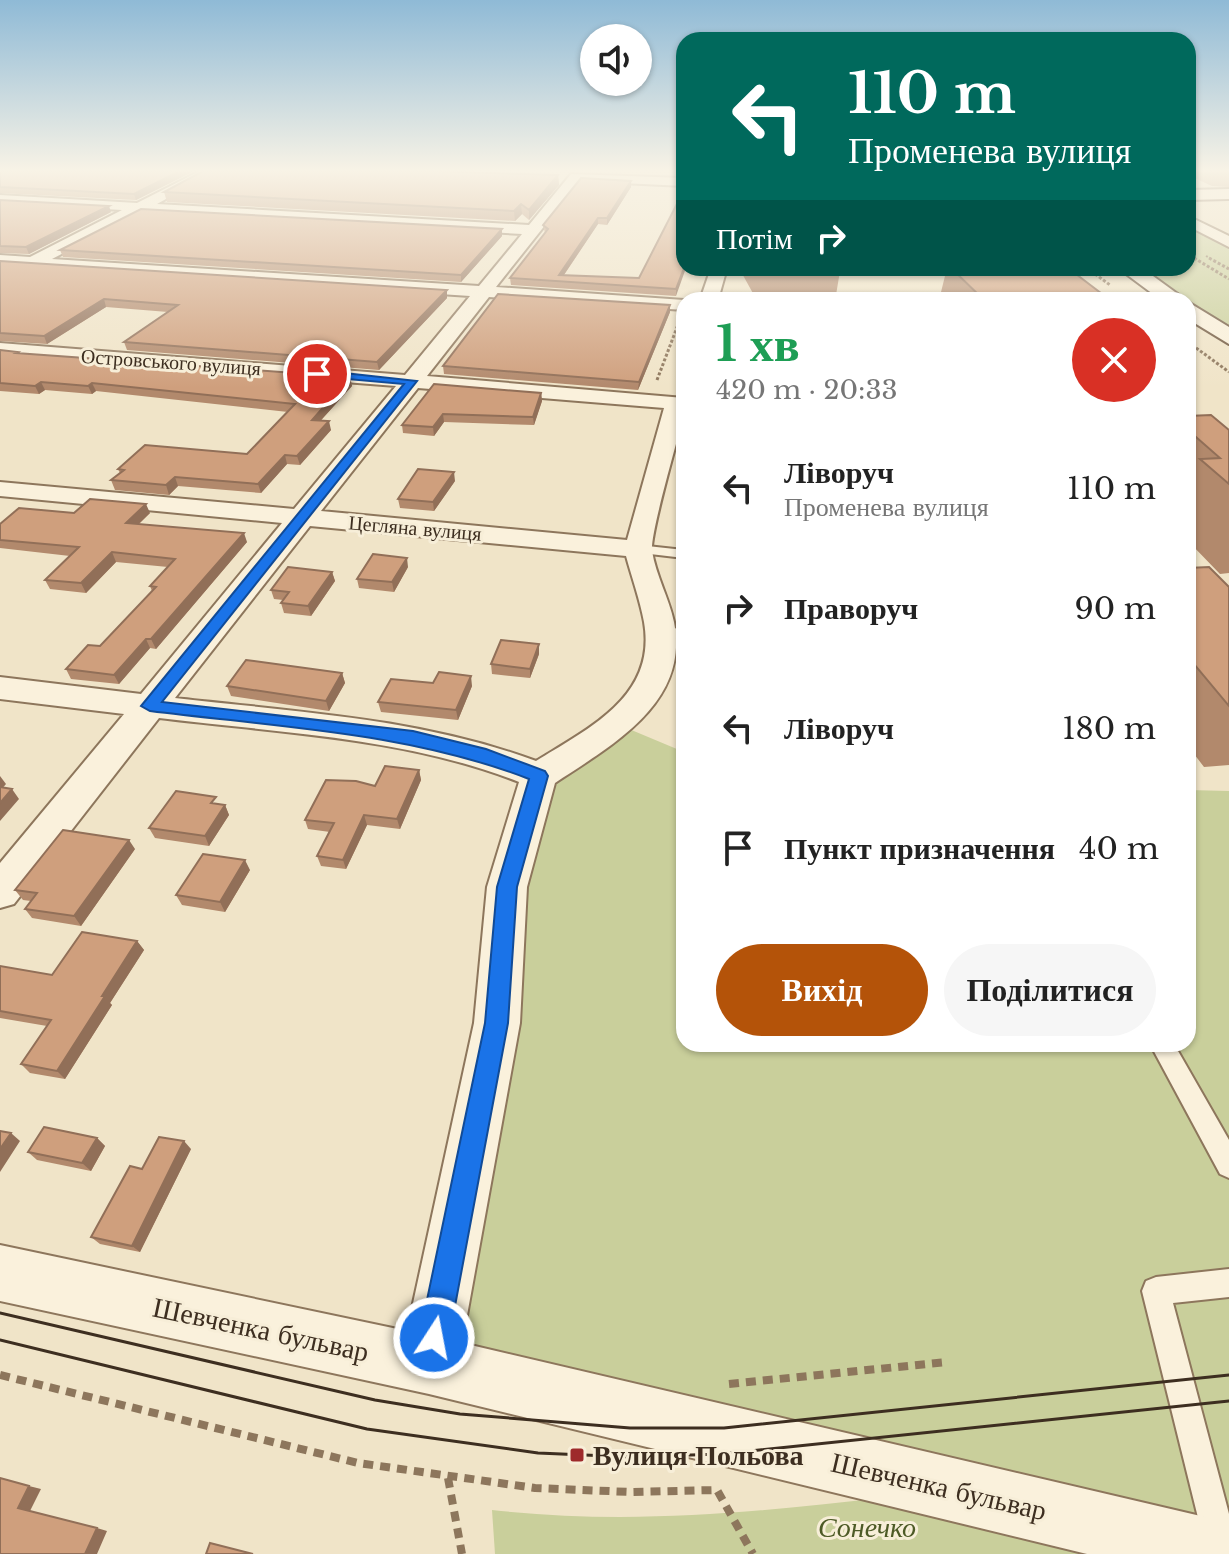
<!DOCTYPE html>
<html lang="uk">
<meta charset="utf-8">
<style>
body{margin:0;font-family:"Libre Baskerville",serif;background:#f6f6f6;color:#222;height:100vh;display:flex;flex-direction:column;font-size:30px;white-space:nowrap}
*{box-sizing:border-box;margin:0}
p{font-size:26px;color:#767676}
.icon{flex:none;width:44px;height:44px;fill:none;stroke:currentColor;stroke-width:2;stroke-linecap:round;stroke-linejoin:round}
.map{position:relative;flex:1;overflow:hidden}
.panel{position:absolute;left:676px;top:292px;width:520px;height:760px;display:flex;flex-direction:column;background:#fff;border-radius:24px;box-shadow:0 2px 6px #0004}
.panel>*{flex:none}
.hud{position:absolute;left:676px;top:32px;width:520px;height:244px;border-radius:24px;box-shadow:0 2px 6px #0004;background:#00695c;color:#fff;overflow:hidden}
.fabs{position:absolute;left:580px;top:24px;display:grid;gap:16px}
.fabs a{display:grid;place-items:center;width:72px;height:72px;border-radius:50%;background:#fff;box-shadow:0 2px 6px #0004;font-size:40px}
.pin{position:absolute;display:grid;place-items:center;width:68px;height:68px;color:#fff;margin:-34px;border:4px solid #fff;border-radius:50%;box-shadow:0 2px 8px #0007}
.me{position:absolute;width:88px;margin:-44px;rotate:11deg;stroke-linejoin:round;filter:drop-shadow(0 0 6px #0008)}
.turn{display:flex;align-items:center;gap:28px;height:168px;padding:0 40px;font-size:36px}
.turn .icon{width:104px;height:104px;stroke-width:2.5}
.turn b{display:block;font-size:56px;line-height:68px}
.then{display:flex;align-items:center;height:76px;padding:0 40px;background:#0003;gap:16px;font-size:30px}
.round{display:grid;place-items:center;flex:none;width:84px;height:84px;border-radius:42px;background:#f6f6f6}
.headline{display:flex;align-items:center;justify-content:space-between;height:136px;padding:0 40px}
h1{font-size:48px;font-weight:700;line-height:60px;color:#1e9e55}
.action{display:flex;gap:16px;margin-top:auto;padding:16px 40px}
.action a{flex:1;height:92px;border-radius:48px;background:#b45309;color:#fff;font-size:32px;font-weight:700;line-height:92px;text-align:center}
.action a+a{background:#f6f6f6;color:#222}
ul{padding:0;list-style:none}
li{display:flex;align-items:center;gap:24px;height:120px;padding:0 40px}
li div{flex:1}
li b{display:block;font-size:30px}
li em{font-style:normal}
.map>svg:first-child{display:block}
.green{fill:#c9cf9b}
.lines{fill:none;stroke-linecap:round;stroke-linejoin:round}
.lane-casing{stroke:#8d765c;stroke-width:4}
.street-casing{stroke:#8d765c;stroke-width:4}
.secondary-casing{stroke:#6f573f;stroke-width:4}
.path-far2{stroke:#8d765c;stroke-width:2;stroke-dasharray:2 2;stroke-linecap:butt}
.path-far1{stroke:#8d765c;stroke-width:3;stroke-dasharray:3 2;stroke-linecap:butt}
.path{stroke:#8d765c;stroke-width:8;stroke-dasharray:10 7;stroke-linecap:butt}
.lane{fill:#faf1dc;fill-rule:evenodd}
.street{fill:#faf1dc;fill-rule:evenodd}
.secondary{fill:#faf1dc;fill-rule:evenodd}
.tram{stroke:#3d2e20;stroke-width:3}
.wall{fill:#b2896c}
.shaded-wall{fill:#916f58}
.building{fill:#cf9f7d;stroke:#916f58;stroke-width:2}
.route{fill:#1a73e8;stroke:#114b97;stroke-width:2}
.poi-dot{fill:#9e2a2b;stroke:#f7eed8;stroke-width:3}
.labels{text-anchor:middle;stroke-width:6;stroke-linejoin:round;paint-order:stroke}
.far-street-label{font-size:20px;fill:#3d2e20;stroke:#f7eed8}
.near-street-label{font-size:28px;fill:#3d2e20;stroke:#f7eed8}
.near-poi-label{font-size:28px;font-weight:bold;fill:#3d2e20;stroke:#f7eed8;text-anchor:start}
.near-park-label{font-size:28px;font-style:italic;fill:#4d5a26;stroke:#f7eed8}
</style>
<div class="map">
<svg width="1229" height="1554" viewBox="0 0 1229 1554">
<rect width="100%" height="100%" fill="#f0e4c8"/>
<path class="green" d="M1188 223 1229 246V331L1136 268H1188Z
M629 729 684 752V1044H1188V790L1229 791V1521L452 1344 520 887 549 780Z
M882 1498 1113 1554H495L492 1510C627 1525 748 1513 882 1498Z"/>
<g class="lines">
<g class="lane-casing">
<path id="lane" d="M638 545 684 550V558L633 552 631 549Z
M684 628V638L660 639 652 634 660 629Z
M1150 1044H1174L1229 1140V1178L1220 1174Z
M1229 1269V1297L1173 1303 1229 1514V1554H1207L1142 1291 1146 1281 1156 1277Z"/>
</g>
<g class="street-casing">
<path id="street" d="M200 171H216L157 204 529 225 571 174 684 178V186L580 181 496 287 684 300V310L489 297 427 376 684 398V414C678 439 650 533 652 551 656 576 669 598 674 622 690 703 612 745 555 783L527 887 520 1023 462 1343 1222 1521 1229 1524V1554H1087L429 1394 0 1301V1245L407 1331 474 1023 487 887 519 782C405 737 280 733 159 718L14 904 0 908V863L124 714 0 699V677L141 694 282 523 0 496V482L294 509 396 386 0 355V343L405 375 470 296 0 265V255L30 257 122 210 0 203V195L137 203ZM142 212 522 234 479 286 52 259ZM418 388 664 408 627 540 321 511ZM310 526 626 556C632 578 640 600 644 622 657 696 589 728 536 761 420 718 297 712 175 698Z
M1188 216 1229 236V247L1188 226Z
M711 268H727L718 300H700Z"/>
</g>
<g class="secondary-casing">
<path id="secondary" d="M1229 189V199L1188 200V190Z
M1118 268H1142L1186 300H1161Z
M1188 302 1229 327V344L1188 319Z"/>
</g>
<path class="path-far2" d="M1188 254 1197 260
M1206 256 1213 260"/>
<path class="path-far1" d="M1194 258 1229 279
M1209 258 1229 269
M1087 268 1110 285
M1188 342 1229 372
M657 380 679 322"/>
<path class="path" d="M0 1375 358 1463 535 1488 631 1492 717 1490 753 1554
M729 1384 947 1362
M448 1478 462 1554"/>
<use href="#lane" class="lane"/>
<use href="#street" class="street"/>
<use href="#secondary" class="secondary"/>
<path class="tram" d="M0 1313 375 1400 460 1414 630 1428H724L1229 1375
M0 1340 367 1429 538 1453 631 1457 721 1454 1229 1401"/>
</g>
<path class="wall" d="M0 171H194L136 200 0 193Z
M1188 171H1229V187L1212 186 1188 175Z
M558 175 559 185 529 220 522 214 515 221 167 202 164 192Z
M631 181V187L607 225 598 224 564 275 639 278 684 190 676 296 511 285 510 278 545 233 543 225Z
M0 200 111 212 29 254 0 253Z
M502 236 461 282 63 257 60 250Z
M0 261 447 298 379 370 127 350 124 342 168 312 106 307 47 344 0 341Z
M739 268H838L840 271 836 295 755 297Z
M947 268H1068L1110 300H939Z
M670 305V312L638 390 444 374 443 366Z
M0 350 19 353 350 377 352 386 321 420 331 430 300 465 287 464 261 493 178 486 169 495 115 490 111 480 120 473 118 469 247 454 288 412 96 391 92 394 45 390 39 394 0 391Z
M434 384 541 393 542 401 534 425 444 422 434 436 403 433 402 425Z
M1188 416 1229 430V573L1220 574 1188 541Z
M684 479V518L678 517 679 496Z
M455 481 434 511 400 508 398 499Z
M74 513H150L139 524 247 542 156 649 150 648 119 684 71 679 66 669 100 646 152 591 150 586 168 567 116 562 86 593 50 589 45 580 70 556 0 548V524Z
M408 567 394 592 359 588 357 579Z
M1188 568 1229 587V765L1204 767 1188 746Z
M332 572 335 581 311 616 284 613 281 603 283 600 274 599 271 590Z
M539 644V654L530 678 492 674 491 664Z
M342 673 345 683 329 711 231 696 227 686Z
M433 683 472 686 458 720 381 712 378 702Z
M419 770 421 780 400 829 367 825 346 869 321 866 317 856 330 832 308 829 305 820 375 786Z
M225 805 229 815 209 846 155 838 149 828Z
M135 849 81 926 32 918 25 909 31 901 23 900 15 890Z
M250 870 225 912 182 905 176 895Z
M137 941 144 950 110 1003 112 1005 65 1079 30 1073 21 1064 47 1026 0 1018V966L52 975Z
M97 1138 105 1146 91 1171 37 1160 28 1152Z
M191 1149 140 1252 100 1244 91 1237 142 1169Z"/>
<path class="shaded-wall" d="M180 171H194L136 200 134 194Z
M558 175 559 185 529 220V210Z
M631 181V187L607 225V218Z
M521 204 522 214 515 221 514 211Z
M109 206 111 212 29 254 26 247Z
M598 218V224L559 282V275Z
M502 229V236L461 282V275Z
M684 268H686L676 296V289Z
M447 290V298L379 370 377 362Z
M104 299 106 307 47 344 44 336Z
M670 305V312L638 390 639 382Z
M350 377 352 386 314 428 312 420Z
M41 382 45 390 39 394 35 386Z
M92 383 96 391 92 394 88 386Z
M541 393 542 401 534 425 533 417Z
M443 414 444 422 434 436 433 427Z
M329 421 331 430 300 465 297 456Z
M285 455 287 464 261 493 258 484Z
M454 472 455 481 434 511 433 502Z
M175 477 178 486 169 495 166 485Z
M146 504 150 513 130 532 126 523Z
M244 533 247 542 156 649 151 639Z
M112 552 116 562 86 593 81 583Z
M407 558 408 567 394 592 392 582Z
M332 572 335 581 311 616 308 606Z
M146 639 150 648 119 684 114 675Z
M539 644V654L530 678V669Z
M342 673 345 683 329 711 326 701Z
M471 676 472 686 458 720 456 710Z
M419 770 421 780 400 829 397 819Z
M0 776 6 784 0 791Z
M12 789 19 799 0 821V803Z
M225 805 229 815 209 846 205 836Z
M364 815 367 825 346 869 343 860Z
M129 840 135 849 81 926 74 916Z
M245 860 250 870 225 912 220 902Z
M137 941 144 950 110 1003 112 1005 65 1079 57 1071 102 996Z
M11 1133 20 1141 0 1172V1149Z
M97 1138 105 1146 91 1171 82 1163Z
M184 1141 191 1149 140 1252 132 1246Z
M29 1486 41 1489 30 1511 18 1508Z
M97 1528 107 1531 97 1554H85Z"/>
<path class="building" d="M0 171H180L134 194 0 187Z
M203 171H430L558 175 529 210 521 204 514 211 164 192Z
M581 178 631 181 607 218H598L559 275 639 278 684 190V268L676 289 510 278 548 229 543 225Z
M0 200 109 206 26 247 0 246Z
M141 209 502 229 461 275 60 250Z
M0 261 447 290 377 362 124 342 178 305 104 299 44 336 0 333Z
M755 268H838L840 271 758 273Z
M951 268H1068L1110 300H984Z
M498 294 670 305 639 382 443 366Z
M0 350 18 352 16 353 350 377 312 420 329 421 297 456 285 455 258 484 175 477 166 485 111 480 124 470 118 469 145 445 247 454 295 404 92 383 88 386 41 382 35 386 0 383Z
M434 384 541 393 533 417 443 414 433 427 402 425Z
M1211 415 1229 430V484L1200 459 1220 458 1188 430V416Z
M418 469 454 472 433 502 398 499Z
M684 479V497L679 496Z
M90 499 146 504 126 523 244 533 151 639H146L114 675 66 669 88 645 100 646 156 587 150 586 175 559 112 552 81 583 45 580 79 547 0 540V524L19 508 74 513Z
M373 554 407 558 392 582 357 579Z
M288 567 332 572 308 606 281 603 289 592 271 590Z
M1209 567 1229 587V706L1188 657V609H1189L1188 608V568Z
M501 640 539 644 530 669 491 664Z
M246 660 342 673 326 701 227 686Z
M439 672 471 676 456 710 378 702 391 679 433 683Z
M385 766 419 770 397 819 364 815 343 860 317 856 334 823 305 820 326 780 356 781 375 786Z
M0 787 12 789 0 803Z
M176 791 216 797 211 803 225 805 205 836 149 828Z
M63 830 129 840 74 916 25 909 37 893 15 890Z
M203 854 245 860 220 902 176 895Z
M82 932 137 941 102 996H105L57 1071 21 1064 51 1020 0 1011V966L52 975Z
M44 1127 97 1138 82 1163 28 1152Z
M0 1131 11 1133 0 1149Z
M159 1137 184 1141 132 1246 91 1237 130 1166 142 1169Z
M0 1478 29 1486 18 1508 97 1528 85 1554H0Z
M210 1543 253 1554H206Z"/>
<linearGradient id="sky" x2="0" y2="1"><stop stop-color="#8fbad6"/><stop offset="0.44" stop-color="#f8f3e6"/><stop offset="1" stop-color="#f8f3e6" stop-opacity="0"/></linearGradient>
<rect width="1229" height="388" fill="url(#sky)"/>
<path class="route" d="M317 370 417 381 162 702 413 731 486 749 545 771 548 776 517 887 508 1023 449 1338 444 1348 434 1353 424 1348 419 1338 485 1023 497 887 529 779C408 732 277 727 150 711L141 706 404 384 313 376Z"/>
<rect class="poi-dot" x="569" y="1447" width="16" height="16" rx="4"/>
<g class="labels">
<g class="far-street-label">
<text transform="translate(171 362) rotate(4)" y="7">Островського вулиця</text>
<text transform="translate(415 528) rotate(5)" y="7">Цегляна вулиця</text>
</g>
<g class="near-street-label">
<text transform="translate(261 1329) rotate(12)" y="10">Шевченка бульвар</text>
<text transform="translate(939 1486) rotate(13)" y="10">Шевченка бульвар</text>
</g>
<g class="near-poi-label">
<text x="593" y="1465">Вулиця Польова</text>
</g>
<g class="near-park-label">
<text x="867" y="1537">Сонечко</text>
</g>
</g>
</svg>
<div class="fabs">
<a><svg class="icon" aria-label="sound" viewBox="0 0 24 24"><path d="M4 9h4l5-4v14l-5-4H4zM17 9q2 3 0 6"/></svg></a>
</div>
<div class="pin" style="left:317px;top:374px;background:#d93025"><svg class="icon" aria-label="arrive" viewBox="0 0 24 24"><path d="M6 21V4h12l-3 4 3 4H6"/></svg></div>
<svg class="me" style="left:434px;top:1338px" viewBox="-20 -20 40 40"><circle r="17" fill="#1a73e8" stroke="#fff" stroke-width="3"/><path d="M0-11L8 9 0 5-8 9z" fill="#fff"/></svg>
<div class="hud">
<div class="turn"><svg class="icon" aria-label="left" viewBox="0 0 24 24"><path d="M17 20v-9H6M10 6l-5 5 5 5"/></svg><div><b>110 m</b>Променева вулиця</div></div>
<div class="then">Потім<svg class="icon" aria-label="right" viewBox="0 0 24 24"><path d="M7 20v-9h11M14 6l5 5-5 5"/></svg></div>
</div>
<section class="panel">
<div class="headline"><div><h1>1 хв</h1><p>420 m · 20:33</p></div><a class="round" style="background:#d93025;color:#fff"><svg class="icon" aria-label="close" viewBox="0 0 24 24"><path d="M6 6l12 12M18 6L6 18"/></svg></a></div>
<ul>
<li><svg class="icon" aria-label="left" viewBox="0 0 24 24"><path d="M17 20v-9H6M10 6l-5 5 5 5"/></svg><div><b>Ліворуч</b><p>Променева вулиця</p></div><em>110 m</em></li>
<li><svg class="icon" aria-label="right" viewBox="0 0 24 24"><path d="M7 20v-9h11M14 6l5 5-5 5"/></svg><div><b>Праворуч</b></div><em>90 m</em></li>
<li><svg class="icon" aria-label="left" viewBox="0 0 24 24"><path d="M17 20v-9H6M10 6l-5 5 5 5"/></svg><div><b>Ліворуч</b></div><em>180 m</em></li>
<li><svg class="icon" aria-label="arrive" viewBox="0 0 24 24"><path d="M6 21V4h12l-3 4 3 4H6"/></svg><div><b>Пункт призначення</b></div><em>40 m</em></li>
</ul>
<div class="action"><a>Вихід</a><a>Поділитися</a></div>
</section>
</div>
